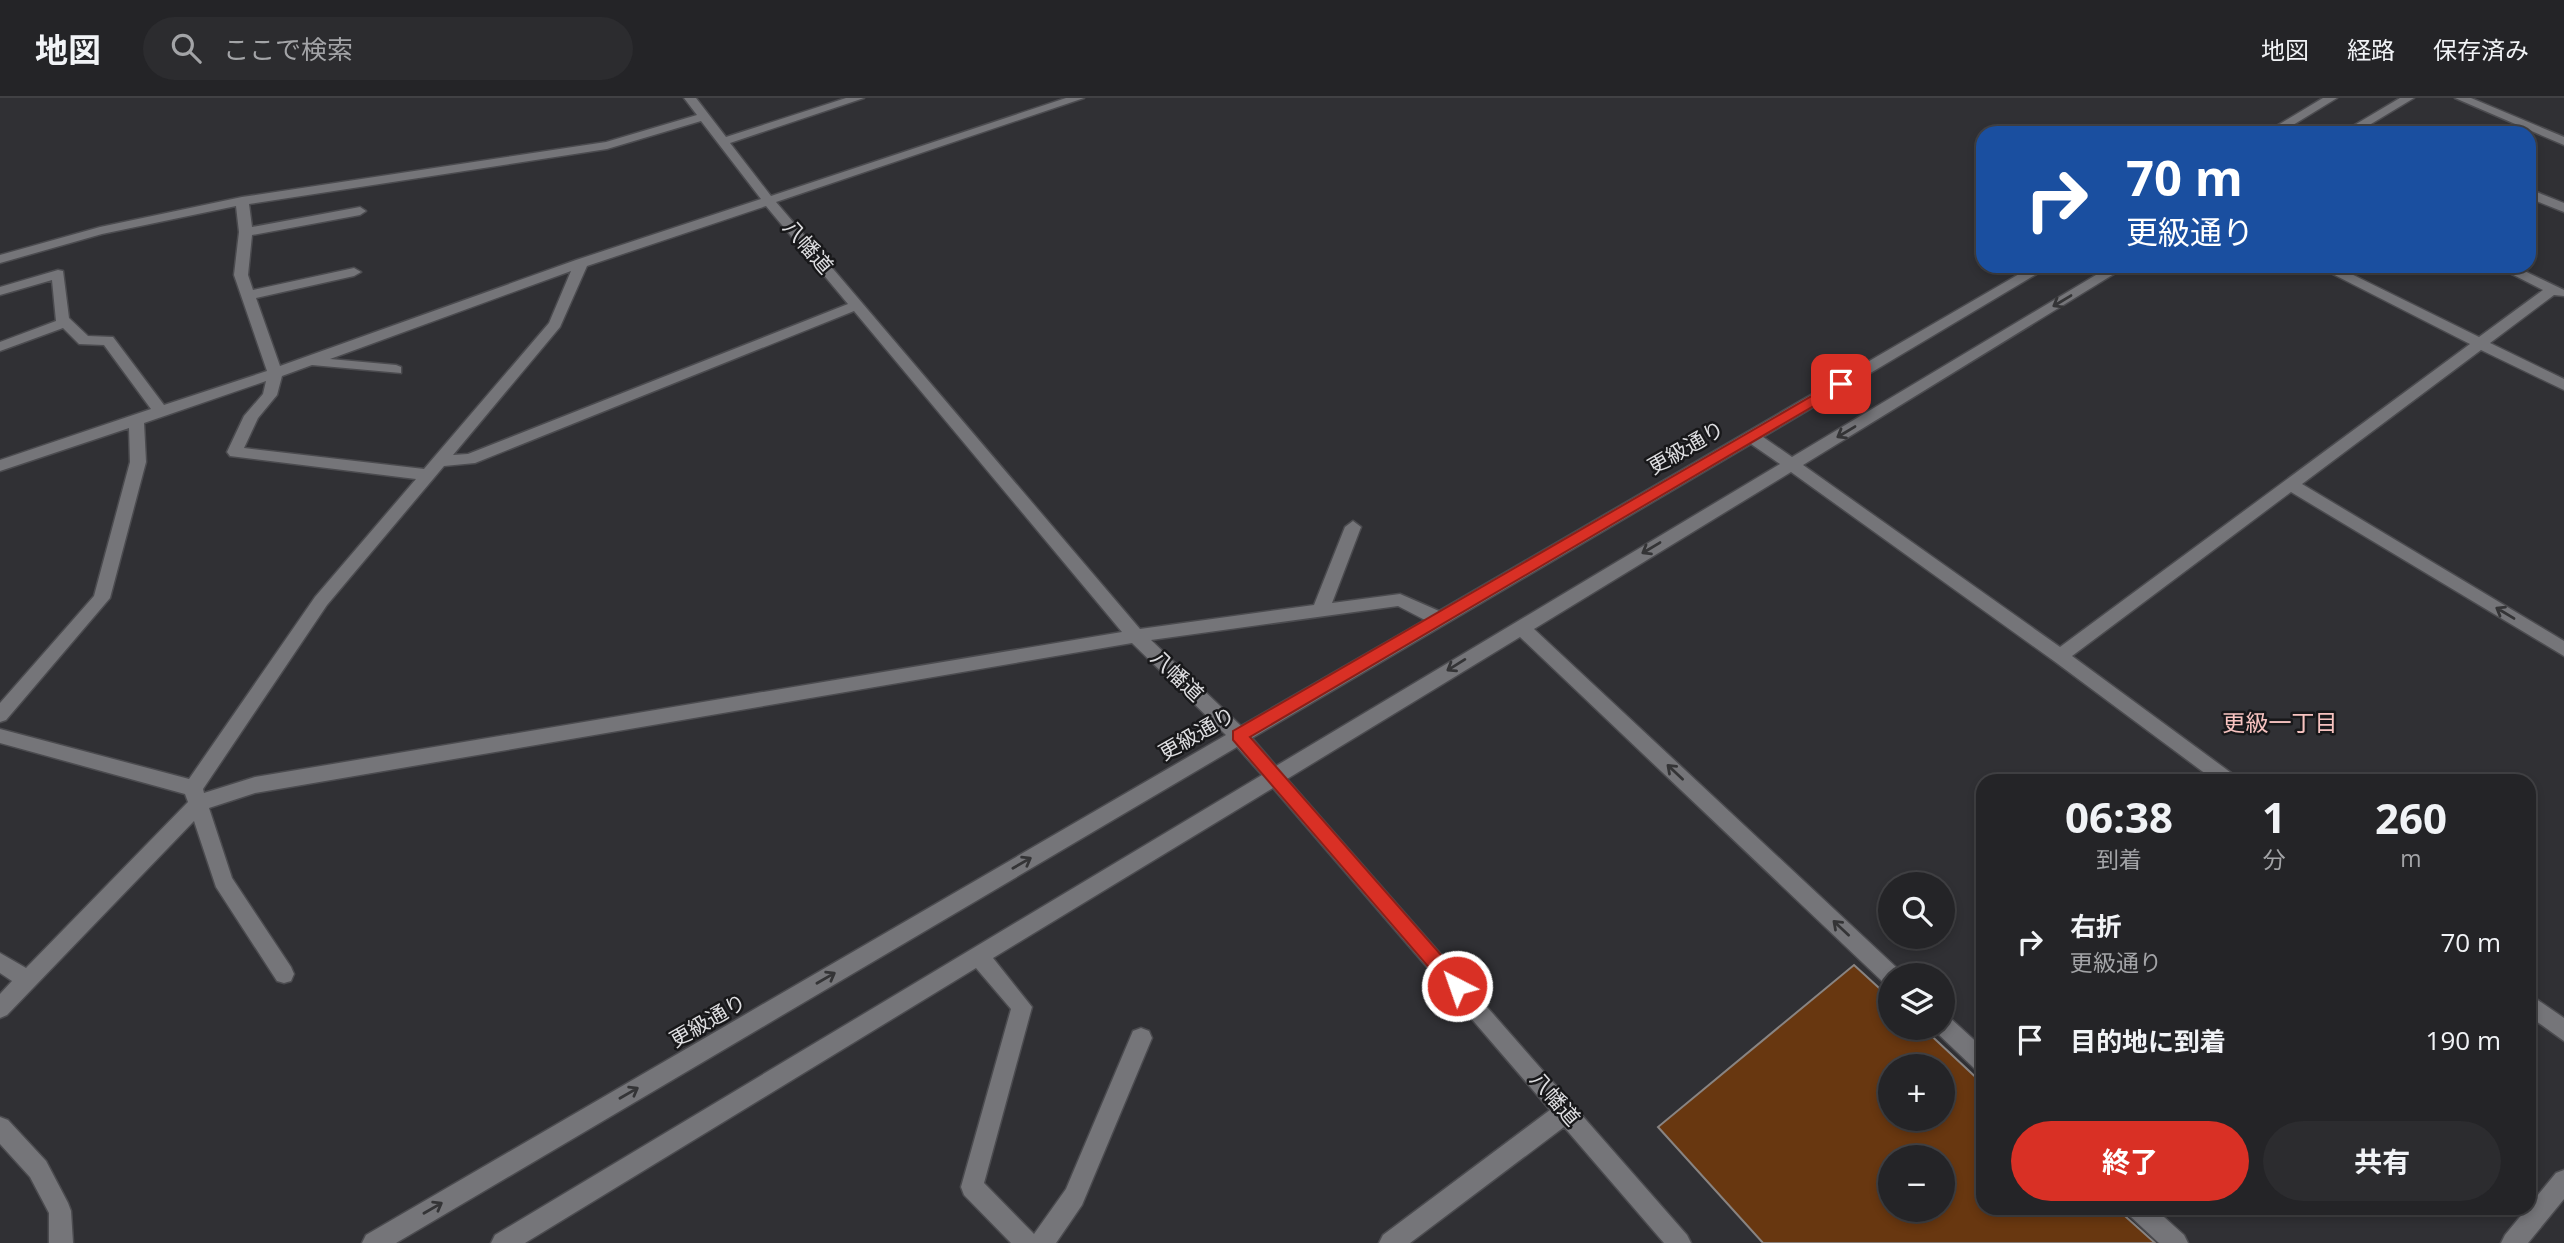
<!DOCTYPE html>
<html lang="ja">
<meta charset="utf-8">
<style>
body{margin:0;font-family:"Open Sans","Noto Sans JP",sans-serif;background:#2c2c2f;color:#f1f3f6;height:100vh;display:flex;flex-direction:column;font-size:26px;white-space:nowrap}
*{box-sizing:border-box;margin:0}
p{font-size:23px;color:#a3a4a7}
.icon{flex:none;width:38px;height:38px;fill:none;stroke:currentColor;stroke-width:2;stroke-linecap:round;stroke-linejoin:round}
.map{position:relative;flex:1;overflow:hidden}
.side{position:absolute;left:1976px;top:676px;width:560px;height:441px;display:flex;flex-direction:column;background:#242427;border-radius:21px;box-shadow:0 4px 10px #0003,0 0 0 2px #414144}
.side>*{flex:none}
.guide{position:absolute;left:1976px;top:28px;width:560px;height:147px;border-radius:21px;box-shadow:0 4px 10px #0003,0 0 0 2px #414144;background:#1a4fa0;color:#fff;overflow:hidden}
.buttons{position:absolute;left:1878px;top:774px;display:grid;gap:14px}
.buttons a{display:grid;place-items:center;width:77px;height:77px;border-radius:50%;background:#242427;box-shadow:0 4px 10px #0003,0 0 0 2px #414144;font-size:35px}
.pin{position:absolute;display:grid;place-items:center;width:60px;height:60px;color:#fff;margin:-30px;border-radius:14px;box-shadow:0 4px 10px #0006}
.me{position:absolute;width:77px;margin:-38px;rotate:319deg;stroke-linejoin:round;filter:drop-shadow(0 0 5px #0008)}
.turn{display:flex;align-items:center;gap:24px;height:147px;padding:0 35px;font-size:32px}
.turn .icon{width:91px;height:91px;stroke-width:2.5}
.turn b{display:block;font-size:49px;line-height:60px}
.eta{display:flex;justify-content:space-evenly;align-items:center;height:119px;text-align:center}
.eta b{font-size:42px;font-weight:700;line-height:49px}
.cta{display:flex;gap:14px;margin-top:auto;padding:14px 35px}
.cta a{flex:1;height:80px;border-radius:42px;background:#d93025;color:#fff;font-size:28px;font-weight:700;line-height:80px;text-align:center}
.cta a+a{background:#2c2c2f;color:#f1f3f6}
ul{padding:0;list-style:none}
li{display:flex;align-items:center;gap:21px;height:98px;padding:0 35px}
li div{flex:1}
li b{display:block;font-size:26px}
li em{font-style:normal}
header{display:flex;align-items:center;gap:42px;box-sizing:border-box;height:98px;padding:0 35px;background:#242427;border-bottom:2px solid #414144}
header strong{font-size:33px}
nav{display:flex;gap:38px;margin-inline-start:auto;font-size:24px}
.search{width:490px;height:63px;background:#2c2c2f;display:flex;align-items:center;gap:18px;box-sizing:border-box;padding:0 24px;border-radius:38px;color:#a3a4a7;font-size:26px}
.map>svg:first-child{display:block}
.building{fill:#683710;stroke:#898482;stroke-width:2;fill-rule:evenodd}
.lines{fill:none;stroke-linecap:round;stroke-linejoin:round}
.minor-casing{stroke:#4b4b4f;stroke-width:3}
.minor{fill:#757579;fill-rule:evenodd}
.oneway{stroke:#343436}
.route{fill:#d93025;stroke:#8d1f18;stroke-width:2}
.labels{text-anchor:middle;stroke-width:5;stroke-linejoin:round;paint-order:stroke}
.street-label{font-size:21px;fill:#dedee1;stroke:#18181a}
.neighbourhood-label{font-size:23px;fill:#f7c3c0;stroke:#18181a}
</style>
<header>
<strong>地図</strong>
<div class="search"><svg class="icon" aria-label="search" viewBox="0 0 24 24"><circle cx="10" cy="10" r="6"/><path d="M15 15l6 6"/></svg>ここで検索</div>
<nav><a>地図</a><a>経路</a><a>保存済み</a></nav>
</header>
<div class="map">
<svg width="2564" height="1145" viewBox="0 0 2564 1145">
<rect width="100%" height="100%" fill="#303034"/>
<path class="building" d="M1854 867 1890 900V929H1922L1983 986V1110H2116L2155 1145H1763L1658 1029ZM1890 968H1942V1020H1890ZM1890 1059H1942V1111H1890Z"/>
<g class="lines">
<g class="minor-casing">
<path id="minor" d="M684 0H696L726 39 846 0H864L730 45 771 98 1066 0H1084L776 104 1140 531 1314 507 1345 429 1353 423 1361 429 1332 505 1400 496 1439 513 2033 168H2050L1763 339 1792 359 2111 168H2127L1803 367 2060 549 2470 246 2317 168H2335L2479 239 2543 192 2496 168H2514L2564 192V198L2554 197 2490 245 2564 281V292L2481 252 2302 386 2564 543V558L2291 394 2072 558 2234 677 2236 682H2214L2054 563 1791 374 1534 531 1897 870 1900 877H1890V886L1883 884 1520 539 1287 681 1687 1137 1691 1145H1664L1564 1029 1410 1145H1379L1383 1137 1550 1012 1273 690 993 860 1032 909 984 1085 1034 1136 1066 1091 1133 933 1141 930 1149 933 1152 940 1082 1107 1056 1145H1011L964 1097 961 1089 1011 911 976 870 525 1145H491L495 1137 1262 677 1237 649 396 1145H362L366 1137 1226 637 1132 545 255 695 209 710 232 780 291 869 294 876 291 883 284 885 277 883 216 789 194 723 7 917 0 920V896L12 883 0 875V855L26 870 188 704 185 696 0 645V631L189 681 315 499 416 381 230 358 227 354 244 318 263 296 266 283 144 325 146 364 110 500 6 622 0 624V605L94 498 130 364 129 330 0 373V362L151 311 104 247 79 246 63 230 0 253V244L56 223 52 182 0 197V189L58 172 63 173 69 220 88 238 113 239 164 307 267 273 234 177 239 134 236 108 102 136 0 165V157L100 129 242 99 606 44 697 17ZM701 23 761 101 576 162 280 268 256 200 354 178 361 174 354 170 253 192 248 177 252 137 360 117 366 113 360 109 252 129 249 106 607 51ZM766 108 848 206 468 356 453 357 560 229 587 168ZM571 173 549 225 424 371 244 350 258 320 277 297 282 278 312 267 401 275V269L396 267 330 261ZM854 213 1122 534 255 679 204 695 203 691 327 507 444 368 475 365ZM1751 346 1780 366 1276 668 1252 640ZM1398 508 1425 522 1241 628 1151 542Z
M2323 0H2337L2280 35H2265Z
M2400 0H2414L2356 35H2341Z
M2455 0H2471L2564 39V47Z
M2529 91 2564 105V114L2529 100Z
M2529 896 2564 920V943L2529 918Z
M1942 916 1949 919 1983 950V974L1975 971 1935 933 1933 929H1942Z
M0 1019 8 1022 46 1063 68 1105 71 1113 73 1145H49V1115L30 1079 0 1046Z
M2564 1072V1101L2528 1145H2501L2505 1137 2556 1075Z
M2127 1110H2154L2184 1137 2188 1145H2159L2130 1118Z"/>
</g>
<use href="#minor" class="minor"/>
</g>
<defs><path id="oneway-shaft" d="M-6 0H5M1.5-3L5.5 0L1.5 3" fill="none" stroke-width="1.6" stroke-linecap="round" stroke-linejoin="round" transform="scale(1.75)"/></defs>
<g class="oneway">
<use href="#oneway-shaft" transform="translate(2062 203) rotate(149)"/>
<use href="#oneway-shaft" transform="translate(1846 334) rotate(149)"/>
<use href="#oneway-shaft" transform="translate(1651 450) rotate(149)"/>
<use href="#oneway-shaft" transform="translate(2505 515) rotate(-149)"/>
<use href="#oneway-shaft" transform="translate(1456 567) rotate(148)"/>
<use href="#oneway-shaft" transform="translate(1675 674) rotate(-137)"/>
<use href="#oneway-shaft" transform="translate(1022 765) rotate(-30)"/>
<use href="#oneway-shaft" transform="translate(1841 830) rotate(-137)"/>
<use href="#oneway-shaft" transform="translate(826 880) rotate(-30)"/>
<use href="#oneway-shaft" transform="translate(629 995) rotate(-30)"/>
<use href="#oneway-shaft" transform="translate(433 1110) rotate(-30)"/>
</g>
<path class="route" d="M1841 281 1847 286 1846 289 1250 639 1463 882 1466 888 1463 894 1457 897 1450 894 1233 642V633Z"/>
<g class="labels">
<g class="street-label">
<text transform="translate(808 149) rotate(49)" y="7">八幡道</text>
<text transform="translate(1686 350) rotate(-30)" y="7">更級通り</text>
<text transform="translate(1177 578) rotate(44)" y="7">八幡道</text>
<text transform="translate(1197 636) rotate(-30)" y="7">更級通り</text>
<text transform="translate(708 923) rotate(-30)" y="7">更級通り</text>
<text transform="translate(1555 1001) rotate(49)" y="7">八幡道</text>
</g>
<g class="neighbourhood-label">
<text x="2280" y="633">更級一丁目</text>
</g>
</g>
</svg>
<div class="buttons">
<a><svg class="icon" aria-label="search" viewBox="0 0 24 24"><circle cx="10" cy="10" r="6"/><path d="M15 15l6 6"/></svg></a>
<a><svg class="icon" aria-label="layers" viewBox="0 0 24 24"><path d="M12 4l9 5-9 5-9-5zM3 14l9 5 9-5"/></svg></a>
<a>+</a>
<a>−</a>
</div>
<div class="pin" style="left:1841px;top:286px;background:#d93025"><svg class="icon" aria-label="arrive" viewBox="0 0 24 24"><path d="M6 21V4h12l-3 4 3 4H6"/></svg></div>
<svg class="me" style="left:1457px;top:888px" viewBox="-20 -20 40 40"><circle r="17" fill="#d93025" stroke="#fff" stroke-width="3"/><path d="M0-11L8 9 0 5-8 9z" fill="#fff"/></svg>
<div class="guide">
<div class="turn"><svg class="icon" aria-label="right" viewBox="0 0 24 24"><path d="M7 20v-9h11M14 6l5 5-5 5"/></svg><div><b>70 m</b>更級通り</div></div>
</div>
<section class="side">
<div class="eta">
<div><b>06:38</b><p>到着</p></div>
<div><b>1</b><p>分</p></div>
<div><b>260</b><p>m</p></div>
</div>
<ul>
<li><svg class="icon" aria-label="right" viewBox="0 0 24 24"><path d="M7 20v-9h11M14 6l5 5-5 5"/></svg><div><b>右折</b><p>更級通り</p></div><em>70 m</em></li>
<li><svg class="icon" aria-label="arrive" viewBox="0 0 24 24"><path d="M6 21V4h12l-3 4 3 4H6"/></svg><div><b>目的地に到着</b></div><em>190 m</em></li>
</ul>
<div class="cta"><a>終了</a><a>共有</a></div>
</section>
</div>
